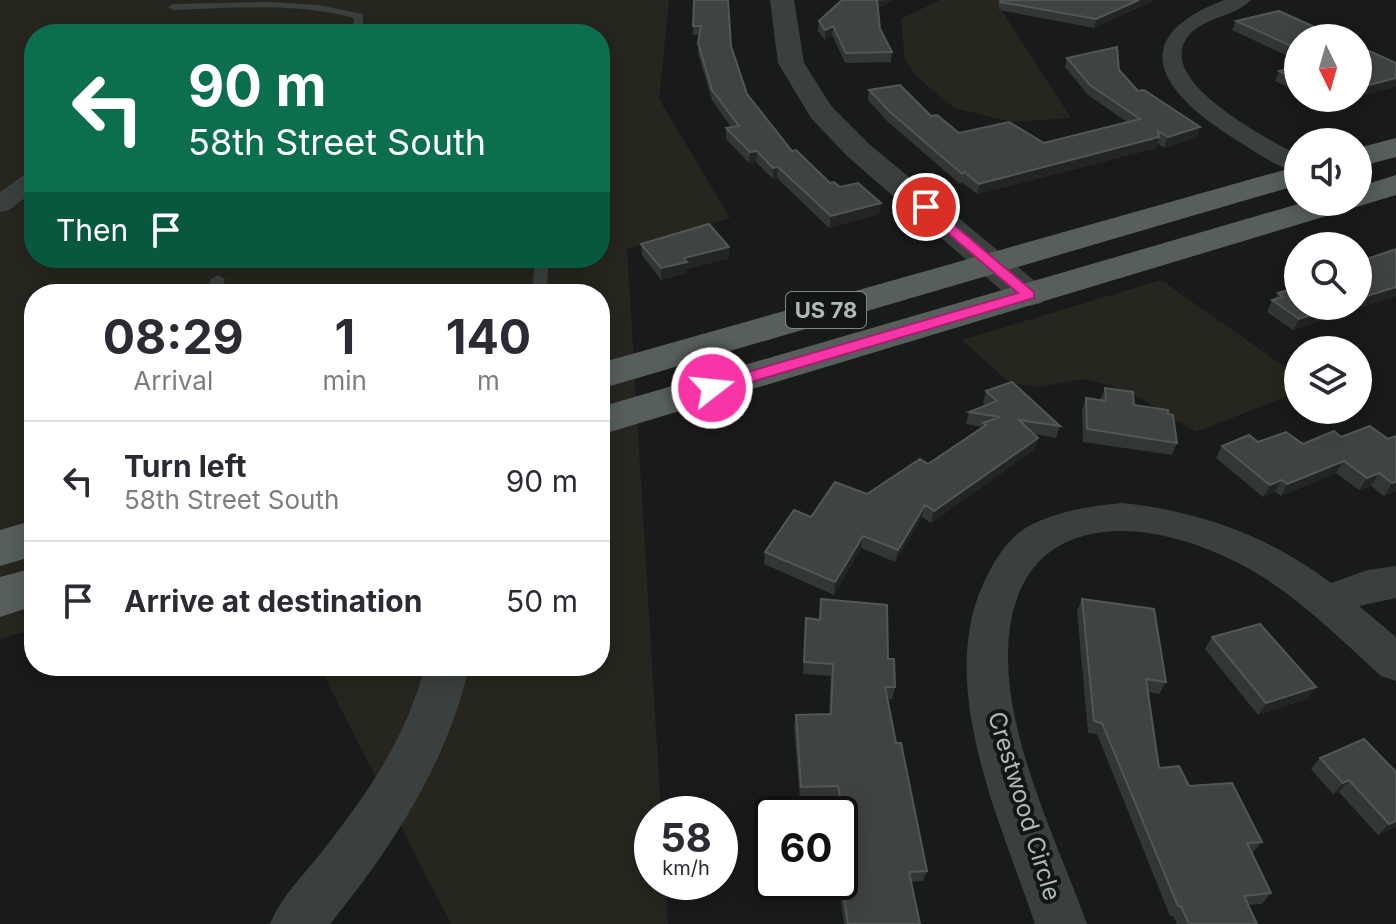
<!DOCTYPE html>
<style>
body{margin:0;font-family:Inter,sans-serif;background:#f2f2f3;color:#2b2b33;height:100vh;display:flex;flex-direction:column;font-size:30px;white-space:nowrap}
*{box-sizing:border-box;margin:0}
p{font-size:26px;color:#7c7c81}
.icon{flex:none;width:44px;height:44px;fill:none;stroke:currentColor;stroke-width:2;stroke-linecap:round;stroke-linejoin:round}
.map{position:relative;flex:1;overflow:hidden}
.drawer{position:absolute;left:24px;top:284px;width:586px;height:392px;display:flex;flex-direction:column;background:#fff;border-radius:32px;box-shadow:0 4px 20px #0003}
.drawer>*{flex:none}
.hud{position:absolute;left:24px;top:24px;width:586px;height:244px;border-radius:32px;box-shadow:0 4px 20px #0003;background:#0b6e4f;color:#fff;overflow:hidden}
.needle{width:52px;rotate:175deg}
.fabs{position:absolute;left:1284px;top:24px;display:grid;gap:16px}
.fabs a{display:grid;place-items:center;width:88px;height:88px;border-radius:50%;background:#fff;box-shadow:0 4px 20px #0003;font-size:40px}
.speed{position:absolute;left:634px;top:796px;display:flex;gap:16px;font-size:40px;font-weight:700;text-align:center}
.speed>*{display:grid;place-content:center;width:104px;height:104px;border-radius:50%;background:#fff;box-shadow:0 4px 20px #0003;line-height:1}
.speed small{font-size:20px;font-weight:400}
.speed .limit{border:4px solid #111;border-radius:12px;background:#fff;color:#111}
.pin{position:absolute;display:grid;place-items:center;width:68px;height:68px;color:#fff;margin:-34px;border:4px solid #fff;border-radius:50%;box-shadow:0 2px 8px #0007}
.me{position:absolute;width:88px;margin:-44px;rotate:74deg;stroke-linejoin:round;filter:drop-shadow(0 0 6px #0008)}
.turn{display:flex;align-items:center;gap:28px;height:168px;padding:0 32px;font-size:36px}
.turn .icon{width:104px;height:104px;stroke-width:2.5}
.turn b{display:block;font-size:56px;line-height:68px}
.then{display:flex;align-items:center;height:76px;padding:0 32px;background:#0003;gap:16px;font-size:30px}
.eta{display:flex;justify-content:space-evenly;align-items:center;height:136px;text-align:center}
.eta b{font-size:48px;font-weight:700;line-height:56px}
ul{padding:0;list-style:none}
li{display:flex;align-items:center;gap:24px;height:120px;padding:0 32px;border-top:2px solid #e1e1e2}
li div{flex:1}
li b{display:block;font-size:30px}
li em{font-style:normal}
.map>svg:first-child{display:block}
.green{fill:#26261e;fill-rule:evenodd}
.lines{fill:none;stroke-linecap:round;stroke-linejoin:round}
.service{fill:#3a403d;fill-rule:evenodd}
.minor{fill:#3a403d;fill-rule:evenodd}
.tertiary{fill:#3a403d;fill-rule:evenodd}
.primary{fill:#565f5b;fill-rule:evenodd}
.wall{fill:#323634}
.shaded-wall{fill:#232525}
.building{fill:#3f4442;stroke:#505754;stroke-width:2}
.route{fill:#f735a7;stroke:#a1226d;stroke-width:2}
.labels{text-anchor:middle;stroke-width:8;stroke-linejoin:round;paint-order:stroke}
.shield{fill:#141616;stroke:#7e8a83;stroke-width:2}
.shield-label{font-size:22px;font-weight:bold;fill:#abbbb2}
.street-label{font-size:24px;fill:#abbbb2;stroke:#141616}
</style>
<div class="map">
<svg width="1396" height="924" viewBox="0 0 1396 924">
<rect width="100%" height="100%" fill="#191b1b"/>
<path class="green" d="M0 0H669L659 99 730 218 627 249 661 814H652V882H665L668 924H451L319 666H600V294H34V629L0 639ZM34 34H600V258H34Z
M940 0H1024L1002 11 1071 118 1012 122 954 108 917 77 905 59 901 19Z
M1161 280 1298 376V392L1196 432 1126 390 1085 379 1040 387 1010 383 962 340Z"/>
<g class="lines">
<path class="service" d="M269 2 318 5 363 14V28L353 34H339L353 26 354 18C296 2 233 8 173 10L168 7 173 4Z
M535 258H549L546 294H532Z
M218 275 225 279 220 294H206L211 279Z"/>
<path class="minor" d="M1224 0H1251C1236 16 1207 17 1191 33 1147 78 1269 139 1298 155V173C1277 167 1257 153 1238 141 1168 98 1117 41 1224 0Z
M34 171V191L9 210 0 212V192L25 174Z
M1122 503C1199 511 1269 536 1331 583L1368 570 1396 566V598L1359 606 1396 637V681L1381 676C1336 635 1292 590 1238 563 1140 512 1012 509 1008 651 1006 740 1057 841 1087 924H1035C1000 819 931 678 989 572 999 553 1013 533 1033 524 1062 510 1091 506 1122 503Z
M425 666H469C448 762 391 849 330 924H270C282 895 305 874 324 849 368 793 407 736 425 666Z"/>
<path class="tertiary" d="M770 0H794L804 63 832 107 869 144 1042 287 1047 295 1042 303 1029 306 1016 303 847 156 811 118 778 63Z"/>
<path class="primary" d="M1396 138V157L1358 167V148Z
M1298 166V185L600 389V363Z
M1396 175V195L600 435V407L1305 202H1358V187Z
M34 520V556L0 566V530Z
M34 568V606L0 617V577Z"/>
</g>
<path class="wall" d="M694 0 731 46 747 94 792 151 830 183 881 203 879 214 829 228 777 178 773 179 756 162 749 163 726 139V128L731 127 712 100 698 53 699 35H693Z
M842 0H892L877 9 880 29 892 52 891 62 845 63 832 35 825 40 818 31 819 21Z
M999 0H1155L1094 28 999 10Z
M1236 21 1298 38V61L1232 30Z
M1067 58 1119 70 1138 91 1197 137 1164 148 1157 143 1156 148 977 194 962 182 960 184 887 121 868 100 869 90 931 116 959 133 1044 143 1127 122 1088 95 1065 67Z
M1298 66V92L1275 81 1279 71Z
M1309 98H1353L1323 105Z
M641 244 729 247V258L687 269V273L661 280 642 255Z
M1396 249V296L1293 330 1267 312 1272 300 1275 299 1278 293 1297 287 1298 285V306Z
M1105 388 1134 405 1177 443 1172 455 1083 442 1082 410 1086 398 1100 400Z
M986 391 1060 426 1056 438 1034 434 1038 438 1034 450 931 523 922 517 895 562 861 548 834 595 764 564 765 552 811 517 867 494 928 464 982 428V427L966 424 969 412 986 406 983 403Z
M1370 426 1396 491 1384 496 1371 486 1359 490 1336 473 1281 496 1275 492 1263 497 1216 458 1222 446 1258 442 1303 444 1341 437Z
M821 599 888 659 895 687 892 699H888L896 743 927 871 923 881 911 882 920 924H844L838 882H840V842H843L840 822V814H839L836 798 800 799 794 726 796 715 829 714 831 676 803 674 806 618 819 619Z
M1082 599 1166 682 1159 694 1148 692 1159 768 1189 786 1262 842 1253 852 1251 853 1271 893 1262 904 1248 905 1257 924H1177L1173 916H1170L1097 734 1088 733 1077 611Z
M1212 637 1316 687 1307 699 1258 715 1205 649Z
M1320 758 1396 772V827L1378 835 1339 792 1333 794 1311 769Z"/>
<path class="shaded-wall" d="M892 0 875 10 876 1Z
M1139 0H1155L1094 28 1096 19Z
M833 26 832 35 825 40V30Z
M1396 78V87L1358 97V88Z
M1326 98H1353L1323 105Z
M1200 127 1197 137 1164 148 1168 137Z
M1159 137 1156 148 977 194 979 184Z
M757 151 756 162 749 163 750 152Z
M778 167 777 178 773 179V168Z
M881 203 879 214 829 228 831 216Z
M729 247V258L687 269V273L661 280V268L684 258Z
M1396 287V296L1293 330 1299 319 1337 306H1358V299Z
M1038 438 1034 450 931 523 934 511Z
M1344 461 1336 473 1281 496 1287 484Z
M1379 473 1371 486 1359 490 1367 478Z
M1282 480 1275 492 1263 497 1270 485Z
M1396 482V491L1384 496 1392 483Z
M925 505 922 517 895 562 898 550Z
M863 536 861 548 834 595 835 582Z
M1316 687 1307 699 1258 715 1266 703Z
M1349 780 1339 792 1333 794 1343 783Z
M1396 821V827L1378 835 1389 824Z"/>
<path class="building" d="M694 0H728L731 46 747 94 792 151 796 150 830 183 834 182 840 187 858 183 881 203 831 216 778 167 773 168 757 151 750 152 726 128 739 126 712 90 698 43 701 26H693Z
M842 0H877L880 29 892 52 846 53 833 26 825 30 819 21Z
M1001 0H1139L1096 19 1000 2Z
M1279 11 1339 38H1298V49L1236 21Z
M1358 46 1396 63V78L1358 88Z
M1117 47 1119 70 1138 91 1144 90 1200 127 1168 137 1158 131 1159 137 979 184 964 172 962 174 889 111 869 90 900 85 931 116 937 115 959 133 1009 122 1044 143 1140 119 1090 85 1067 58Z
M1298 66V80L1279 71Z
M709 224 729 247 684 258 687 262 661 268 641 244Z
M1396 249V287L1358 299V262Z
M1298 287V306H1337L1299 319 1272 300 1283 297 1278 293Z
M1012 382 1060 426 1019 420 1038 438 934 511 925 505 898 550 863 536 835 582 765 552 794 510 811 517 835 482 867 494 920 459 928 464 986 425 983 423 1000 417 969 412 997 401 986 391Z
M1105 388 1133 392 1134 405 1168 410V414L1173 415 1177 443 1087 429 1086 398 1106 401Z
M1370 426 1388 439 1396 436V482L1392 483 1379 473 1367 478 1344 461 1287 484 1282 480 1270 485 1222 446 1249 435 1258 442 1286 432 1303 444 1334 431 1341 437Z
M821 599 887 605 888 659H894L895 687H885L896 743H901L927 871 909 872 920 924H848L840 872V842H848L838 786 801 787 796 715 831 714 833 664 804 662 806 618 820 620Z
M1082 599 1154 609 1166 682 1146 679 1159 768 1179 766 1189 786 1232 783 1262 842 1247 843 1271 893 1244 896 1257 924H1189L1181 906H1178L1102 723 1094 721Z
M1260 624 1316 687 1266 703 1212 637Z
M1364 739 1396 772V821L1389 824 1349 780 1343 783 1320 758Z"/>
<path class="route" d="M921 205H930L1034 292V298L718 392H706L704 388 706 384 1018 293 921 210Z"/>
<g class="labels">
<rect class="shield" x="786" y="292" width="80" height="36" rx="6"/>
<g class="shield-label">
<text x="826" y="318">US 78</text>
</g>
<g class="street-label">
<text transform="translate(1024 806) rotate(73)" y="8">Crestwood Circle</text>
</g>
</g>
</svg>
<div class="fabs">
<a><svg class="needle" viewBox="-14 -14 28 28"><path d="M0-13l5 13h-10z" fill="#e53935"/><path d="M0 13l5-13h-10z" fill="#7c7c81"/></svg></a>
<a><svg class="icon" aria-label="sound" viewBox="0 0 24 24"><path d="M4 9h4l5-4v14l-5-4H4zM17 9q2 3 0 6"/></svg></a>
<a><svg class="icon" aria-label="search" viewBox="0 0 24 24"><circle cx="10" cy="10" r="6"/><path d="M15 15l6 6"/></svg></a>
<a><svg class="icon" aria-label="layers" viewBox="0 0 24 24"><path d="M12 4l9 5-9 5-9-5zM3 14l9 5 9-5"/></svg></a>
</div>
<div class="speed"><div>58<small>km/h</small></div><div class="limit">60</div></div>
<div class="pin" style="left:926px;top:207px;background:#d93025"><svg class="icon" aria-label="arrive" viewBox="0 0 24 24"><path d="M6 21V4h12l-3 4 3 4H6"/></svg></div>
<svg class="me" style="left:712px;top:388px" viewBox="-20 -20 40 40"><circle r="17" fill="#f735a7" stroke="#fff" stroke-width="3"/><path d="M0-11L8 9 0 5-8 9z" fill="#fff"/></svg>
<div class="hud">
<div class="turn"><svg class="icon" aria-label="left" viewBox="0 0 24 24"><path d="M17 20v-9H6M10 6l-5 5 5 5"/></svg><div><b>90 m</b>58th Street South</div></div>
<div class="then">Then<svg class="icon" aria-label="arrive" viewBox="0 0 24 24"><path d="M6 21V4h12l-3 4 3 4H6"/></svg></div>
</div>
<section class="drawer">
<div class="eta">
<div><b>08:29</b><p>Arrival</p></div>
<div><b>1</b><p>min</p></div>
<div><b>140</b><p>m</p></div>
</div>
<ul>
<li><svg class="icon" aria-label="left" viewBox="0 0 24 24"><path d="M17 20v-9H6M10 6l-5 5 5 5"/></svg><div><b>Turn left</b><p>58th Street South</p></div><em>90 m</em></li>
<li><svg class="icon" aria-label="arrive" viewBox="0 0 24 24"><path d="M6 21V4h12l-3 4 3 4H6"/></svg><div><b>Arrive at destination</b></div><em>50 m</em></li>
</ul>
</section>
</div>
